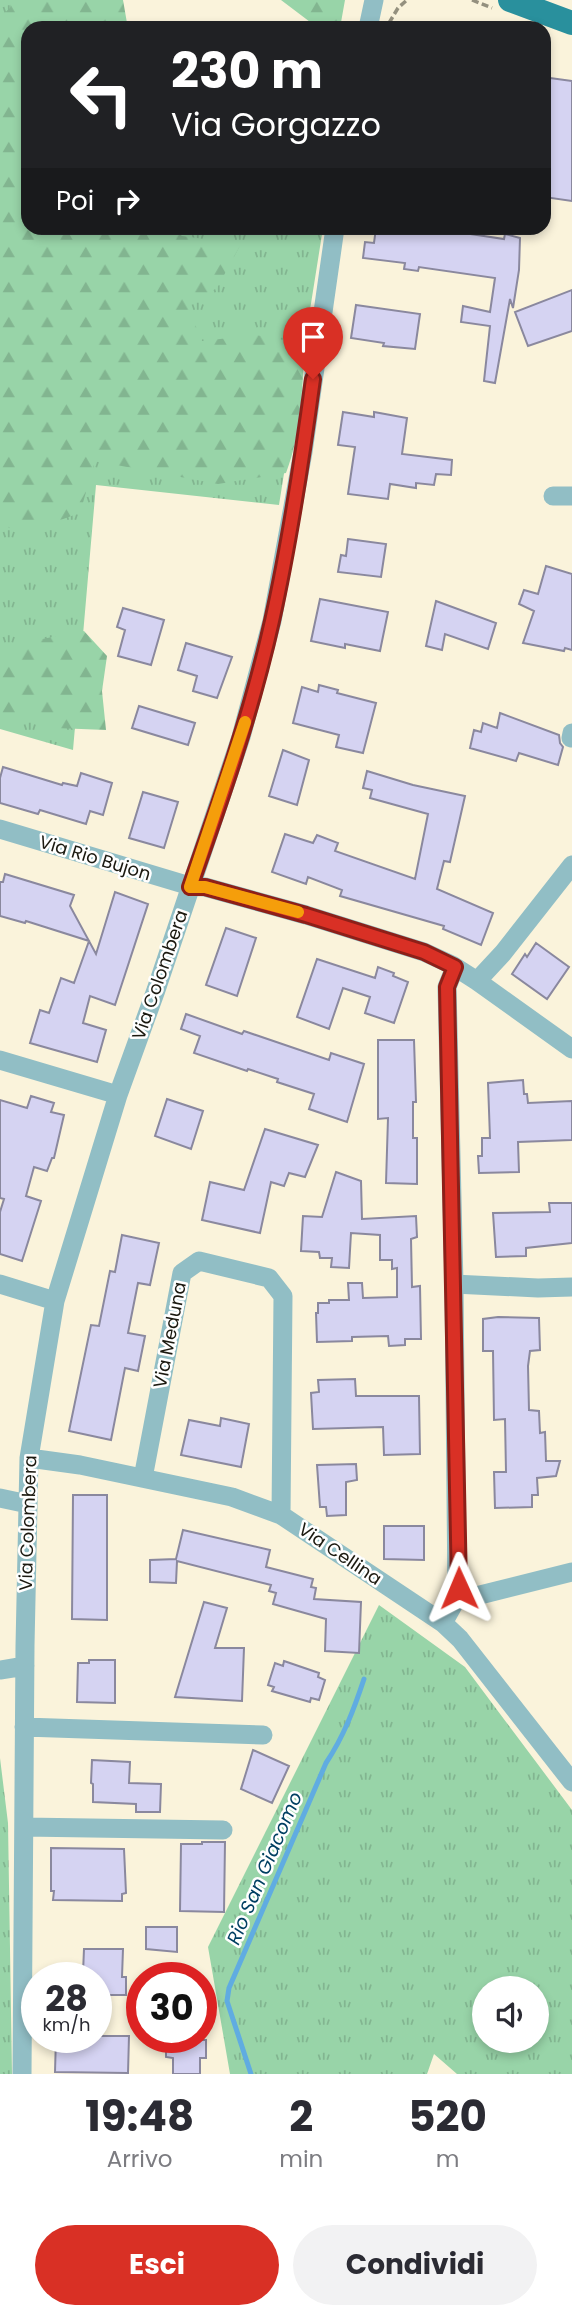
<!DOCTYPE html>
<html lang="it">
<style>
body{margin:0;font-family:Poppins,sans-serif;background:#f2f2f3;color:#2b2b33;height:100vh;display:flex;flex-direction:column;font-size:26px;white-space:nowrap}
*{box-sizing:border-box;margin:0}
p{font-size:23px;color:#7c7c81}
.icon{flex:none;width:38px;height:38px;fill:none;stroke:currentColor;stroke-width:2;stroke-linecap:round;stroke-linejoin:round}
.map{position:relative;height:2074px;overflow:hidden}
.side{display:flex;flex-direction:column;background:#fff;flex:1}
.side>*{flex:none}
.guide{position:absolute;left:21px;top:21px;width:530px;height:214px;border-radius:21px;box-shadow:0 4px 10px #0003;background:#202124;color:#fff;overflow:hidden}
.controls{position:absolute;left:472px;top:1976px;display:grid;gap:14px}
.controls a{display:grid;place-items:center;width:77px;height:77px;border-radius:50%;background:#fff;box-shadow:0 4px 10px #0003;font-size:35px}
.speed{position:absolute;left:21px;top:1962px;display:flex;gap:14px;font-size:35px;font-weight:700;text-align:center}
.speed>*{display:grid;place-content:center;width:91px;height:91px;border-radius:50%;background:#fff;box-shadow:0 4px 10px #0003;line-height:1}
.speed small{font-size:18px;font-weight:400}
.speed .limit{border:10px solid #d22;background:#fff;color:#111}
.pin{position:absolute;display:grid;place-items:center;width:60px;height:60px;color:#fff;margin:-72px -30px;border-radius:50% 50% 50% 0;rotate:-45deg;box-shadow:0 0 7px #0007}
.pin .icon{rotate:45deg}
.me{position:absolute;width:77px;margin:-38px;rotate:359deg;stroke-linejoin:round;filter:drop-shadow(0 0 5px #0008)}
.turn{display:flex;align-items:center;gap:24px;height:147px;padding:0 35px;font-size:32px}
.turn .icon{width:91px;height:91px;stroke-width:2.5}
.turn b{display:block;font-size:49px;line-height:60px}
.then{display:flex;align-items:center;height:66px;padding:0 35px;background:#0003;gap:14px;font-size:26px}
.eta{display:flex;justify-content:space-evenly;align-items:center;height:119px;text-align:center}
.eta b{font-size:42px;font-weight:700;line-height:49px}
.primary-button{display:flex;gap:14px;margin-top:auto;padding:14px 35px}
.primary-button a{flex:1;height:80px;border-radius:42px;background:#d93025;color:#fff;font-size:28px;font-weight:700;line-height:80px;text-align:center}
.primary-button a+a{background:#f2f2f3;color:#2b2b33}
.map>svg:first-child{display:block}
.grass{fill:url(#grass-tufts);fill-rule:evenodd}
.forest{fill:url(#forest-firs)}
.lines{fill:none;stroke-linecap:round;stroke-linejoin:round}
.stream{stroke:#60ace1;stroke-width:5}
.building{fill:#d5d3f2;stroke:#8a889e;stroke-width:2}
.path{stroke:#94907e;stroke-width:3.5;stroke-dasharray:7 3.5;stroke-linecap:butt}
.minor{stroke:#91bec5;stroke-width:19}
.major{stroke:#29909d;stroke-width:24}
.route-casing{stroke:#8d1f18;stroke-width:18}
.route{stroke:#d93025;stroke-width:12}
.slow{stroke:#f59e0b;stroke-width:12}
.labels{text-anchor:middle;stroke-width:5;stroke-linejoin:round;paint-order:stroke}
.street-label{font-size:18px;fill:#1b1910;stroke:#fff}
.water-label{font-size:19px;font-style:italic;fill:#003f62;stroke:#fff}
</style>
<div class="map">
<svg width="572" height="2074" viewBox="0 0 572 2074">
<defs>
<pattern id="grass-tufts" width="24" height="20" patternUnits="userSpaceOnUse" patternTransform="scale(1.75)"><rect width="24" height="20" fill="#98d4a8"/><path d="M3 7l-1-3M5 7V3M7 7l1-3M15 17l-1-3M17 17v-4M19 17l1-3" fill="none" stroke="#82b590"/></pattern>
<pattern id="forest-firs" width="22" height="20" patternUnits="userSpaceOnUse" patternTransform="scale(1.75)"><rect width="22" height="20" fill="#98d4a8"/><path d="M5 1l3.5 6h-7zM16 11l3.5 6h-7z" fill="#82b590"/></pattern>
</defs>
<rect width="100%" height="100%" fill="#faf3db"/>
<path class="grass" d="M0 0H92L28 28V228H323L279 505 96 485 73 750 0 729Z
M379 1605 465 1667 572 1810V2074H457L434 2054 427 2074H230L208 1947ZM485 1988H537V2040H485Z
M0 1758 8 1823 12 2074H0Z"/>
<path class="forest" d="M12 0H123L127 23 125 28H28V228H172L182 236 241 244 217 288 187 305 202 341 256 335 305 344C302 387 302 432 286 473L218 484 95 461 80 513 21 534 0 523V17L10 8Z
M281 0H345L340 28H318Z
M84 631 107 656 102 691 106 730 56 728 31 712 0 718V647Z"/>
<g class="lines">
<path class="stream" d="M251 2074 227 2001 229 1988 326 1763C344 1736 354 1709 364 1679"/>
</g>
<path class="building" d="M550 78 572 81V201L544 197V117Z
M376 228H431L504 239 505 234 520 238 519 270 513 308 510 299 495 383 484 381 490 326 461 322 463 306 490 312 495 278 419 267 418 271 404 269 405 263 363 258 365 242 374 243Z
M572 290V331L528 346 515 312Z
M356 305 420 314 415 349 383 346 384 343 351 338Z
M343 412 374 417V412L407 418 402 454 452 460 451 475 436 474 434 485 416 483V488L390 484 388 499 348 494 355 447 338 445Z
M348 539 386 544 381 577 338 572 341 555 346 556Z
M546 566 572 574V650L565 648 564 651 523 643 534 611 519 604 524 590 538 594Z
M320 599 388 612 380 651 345 644V648L311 641Z
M436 601 496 623 488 649 445 634 442 650 426 646Z
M123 608 164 620 151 665 118 656 125 630 117 627Z
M186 643 232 657 217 698 193 691 197 676 178 670Z
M319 685 338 690 337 693 376 703 363 753 336 747 339 735 293 723 302 687 318 692Z
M139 706 195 723 188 745 132 728Z
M500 713 559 735 560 743 563 747 558 765 519 753 516 761 470 748 474 730 481 732 483 723 497 728Z
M283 750 309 760 297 805 269 796Z
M3 767 62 785 63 783 77 786 81 773 112 783 103 815 90 811 86 824 40 810 38 814 0 803V778Z
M367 771 413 785 465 796 450 862 444 861 437 889 493 913 481 945 443 929 444 926 340 896 342 890 308 877 306 884 272 872 285 834 313 843 317 835 338 843 335 851 415 879 428 814 370 798 372 790 363 788Z
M143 792 178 802 164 848 129 838Z
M5 874 74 895 70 906 96 954 115 892 148 904 115 1005 90 996 83 1023 106 1030 97 1062 30 1043 40 1010 49 1013 61 978 74 983 89 941 26 921 25 923 0 916V882H3Z
M226 928 256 938 237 996 206 985Z
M536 943 569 967 547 999 512 974 525 954 527 957Z
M317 959 375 978 378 967 394 973 393 976 408 982 394 1023 365 1013 370 997 343 988 329 1029 297 1017Z
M186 1014 242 1034 244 1031 329 1060 331 1053 364 1064 347 1122 309 1109 314 1094 277 1082 278 1079 248 1069 247 1071 194 1053 200 1036 181 1029Z
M378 1040H414L416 1102H413V1138H417V1184L386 1183 388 1118 378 1119Z
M523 1080 524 1094H527L528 1103 572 1101V1140L518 1142 519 1172 479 1173 478 1156H482V1138H490L488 1083Z
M31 1096 54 1103 51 1112 64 1115 54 1158H52L47 1171 34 1167 26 1196 41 1201 22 1261 0 1254V1212L4 1199 0 1198V1100L27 1108Z
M167 1099 203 1111 191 1149 155 1136Z
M265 1129 318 1145 305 1177 289 1173 284 1186 271 1182 260 1233 202 1220 210 1182 244 1190Z
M336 1172 361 1181 362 1219 416 1216 417 1237 411 1239 412 1287 420 1286 421 1339H405V1345L389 1346 388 1336 352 1337V1341L317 1342 316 1313H318V1303H329V1300H349L348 1283H362L363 1298 397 1297V1268L392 1269V1260H380V1235L351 1233 349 1268 331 1267 332 1258H320L319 1252 301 1251 303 1216 322 1217Z
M549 1203H572V1243L526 1248V1256L496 1257 493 1213 550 1212Z
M122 1235 159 1243 150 1285 138 1283 128 1333 145 1336 138 1371 125 1368 111 1440 69 1431 91 1325 99 1326 110 1271 115 1272Z
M498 1317 539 1318 540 1350 530 1351 528 1366 529 1410 539 1411 540 1433 545 1432 546 1461H560L556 1476 537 1478 538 1495H532V1507L495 1508 494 1472H506L505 1419 494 1420 493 1351H483V1319Z
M355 1379 356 1396H419L420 1454 384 1455 383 1427 313 1429 311 1393 319 1392 318 1380Z
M221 1418 249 1424 241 1467 181 1455 189 1420 220 1426Z
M356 1464 357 1480 346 1482V1515L327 1516 326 1507H320L317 1465Z
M73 1495H107V1620L72 1619Z
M384 1526H424V1560L384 1559Z
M183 1530 270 1550 266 1567 313 1579 311 1587 316 1588 314 1599 361 1602 359 1653 325 1651 326 1619 273 1604 276 1593 269 1591 271 1585 177 1561 176 1583 150 1582V1560L176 1559Z
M204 1602 227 1608 215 1648H244L242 1701 175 1697Z
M89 1660H115V1703L77 1702 78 1663H89Z
M284 1661 319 1673 318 1677 325 1680 319 1700 311 1698 310 1702 272 1691 274 1687 268 1685 275 1663 283 1666Z
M253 1750 289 1766 272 1803 241 1789Z
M92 1760 130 1762 129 1783 161 1784 160 1812H136V1804L93 1802V1784L91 1783Z
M202 1842H225L224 1912 180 1911 181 1844H202Z
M51 1848 124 1849 126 1893 122 1894V1901L53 1900 54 1891H51Z
M146 1927H177V1952L146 1949Z
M84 1949H123L122 1977H126V1995H96V1978H89V1973H83Z
M96 2036H129L128 2073 55 2072 56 2037Z
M166 2040H206V2058H200V2074H173V2058L166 2057Z"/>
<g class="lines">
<path class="path" d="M472 0 492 8
M389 23 398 8 407 0"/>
<path class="minor" d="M368 28 374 0
M553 496H572
M571 738 572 733
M0 829 190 886 205 887 306 915 424 952 452 965 477 981 572 1049
M455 967 447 987 454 1284 457 1598
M477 981 503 953 572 865
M0 1060 118 1095
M0 1284 55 1301
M454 1284 538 1288 572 1287
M29 1458 80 1465 232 1497 281 1515 443 1623 460 1639 572 1782
M143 1478 182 1273 199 1261 269 1278 283 1296 281 1515
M0 1498 28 1504
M443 1623 457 1598 472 1597 572 1572
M0 1670 25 1666
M24 1727 263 1735
M24 1827 223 1830
M22 2074 25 1646 29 1458 55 1301 118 1095 156 990 241 737 272 621 303 452 335 228"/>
<path class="major" d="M510 0 572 23"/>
</g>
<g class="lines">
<g class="route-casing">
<path id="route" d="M313 379C302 460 290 541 272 621 252 711 221 800 190 887H205L306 915 424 952 455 967 447 987 459 1588"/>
</g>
<use href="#route" class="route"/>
<path class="slow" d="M245 722 190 887H205L298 912"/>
</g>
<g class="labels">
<g class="street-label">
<text transform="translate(95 858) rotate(17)" y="6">Via Rio Bujon</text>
<text transform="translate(160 975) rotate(-71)" y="6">Via Colombera</text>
<text transform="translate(170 1335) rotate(-79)" y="6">Via Meduna</text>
<text transform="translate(28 1523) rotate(-88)" y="6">Via Colombera</text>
<text transform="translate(340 1554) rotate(34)" y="6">Via Cellina</text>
</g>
<g class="water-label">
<text transform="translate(264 1868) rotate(-67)" y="7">Rio San Giacomo</text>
</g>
</g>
</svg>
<div class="controls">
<a><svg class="icon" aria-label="sound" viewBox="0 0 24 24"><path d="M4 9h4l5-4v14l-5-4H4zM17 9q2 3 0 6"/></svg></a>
</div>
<div class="speed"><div>28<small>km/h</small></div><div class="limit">30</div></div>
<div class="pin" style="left:313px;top:379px;background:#d93025"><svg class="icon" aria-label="arrive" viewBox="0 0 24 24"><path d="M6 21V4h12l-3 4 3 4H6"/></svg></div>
<svg class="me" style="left:459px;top:1588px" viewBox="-20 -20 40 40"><path d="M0-17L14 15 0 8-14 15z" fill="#d93025" stroke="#fff" stroke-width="4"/></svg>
<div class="guide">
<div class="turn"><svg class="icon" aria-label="left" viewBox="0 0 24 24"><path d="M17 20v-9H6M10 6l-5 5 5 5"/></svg><div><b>230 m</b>Via Gorgazzo</div></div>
<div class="then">Poi<svg class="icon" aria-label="right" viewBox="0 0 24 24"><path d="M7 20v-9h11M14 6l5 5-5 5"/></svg></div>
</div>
</div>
<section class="side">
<div class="eta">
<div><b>19:48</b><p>Arrivo</p></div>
<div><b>2</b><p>min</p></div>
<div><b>520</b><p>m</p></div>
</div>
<div class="primary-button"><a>Esci</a><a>Condividi</a></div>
</section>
